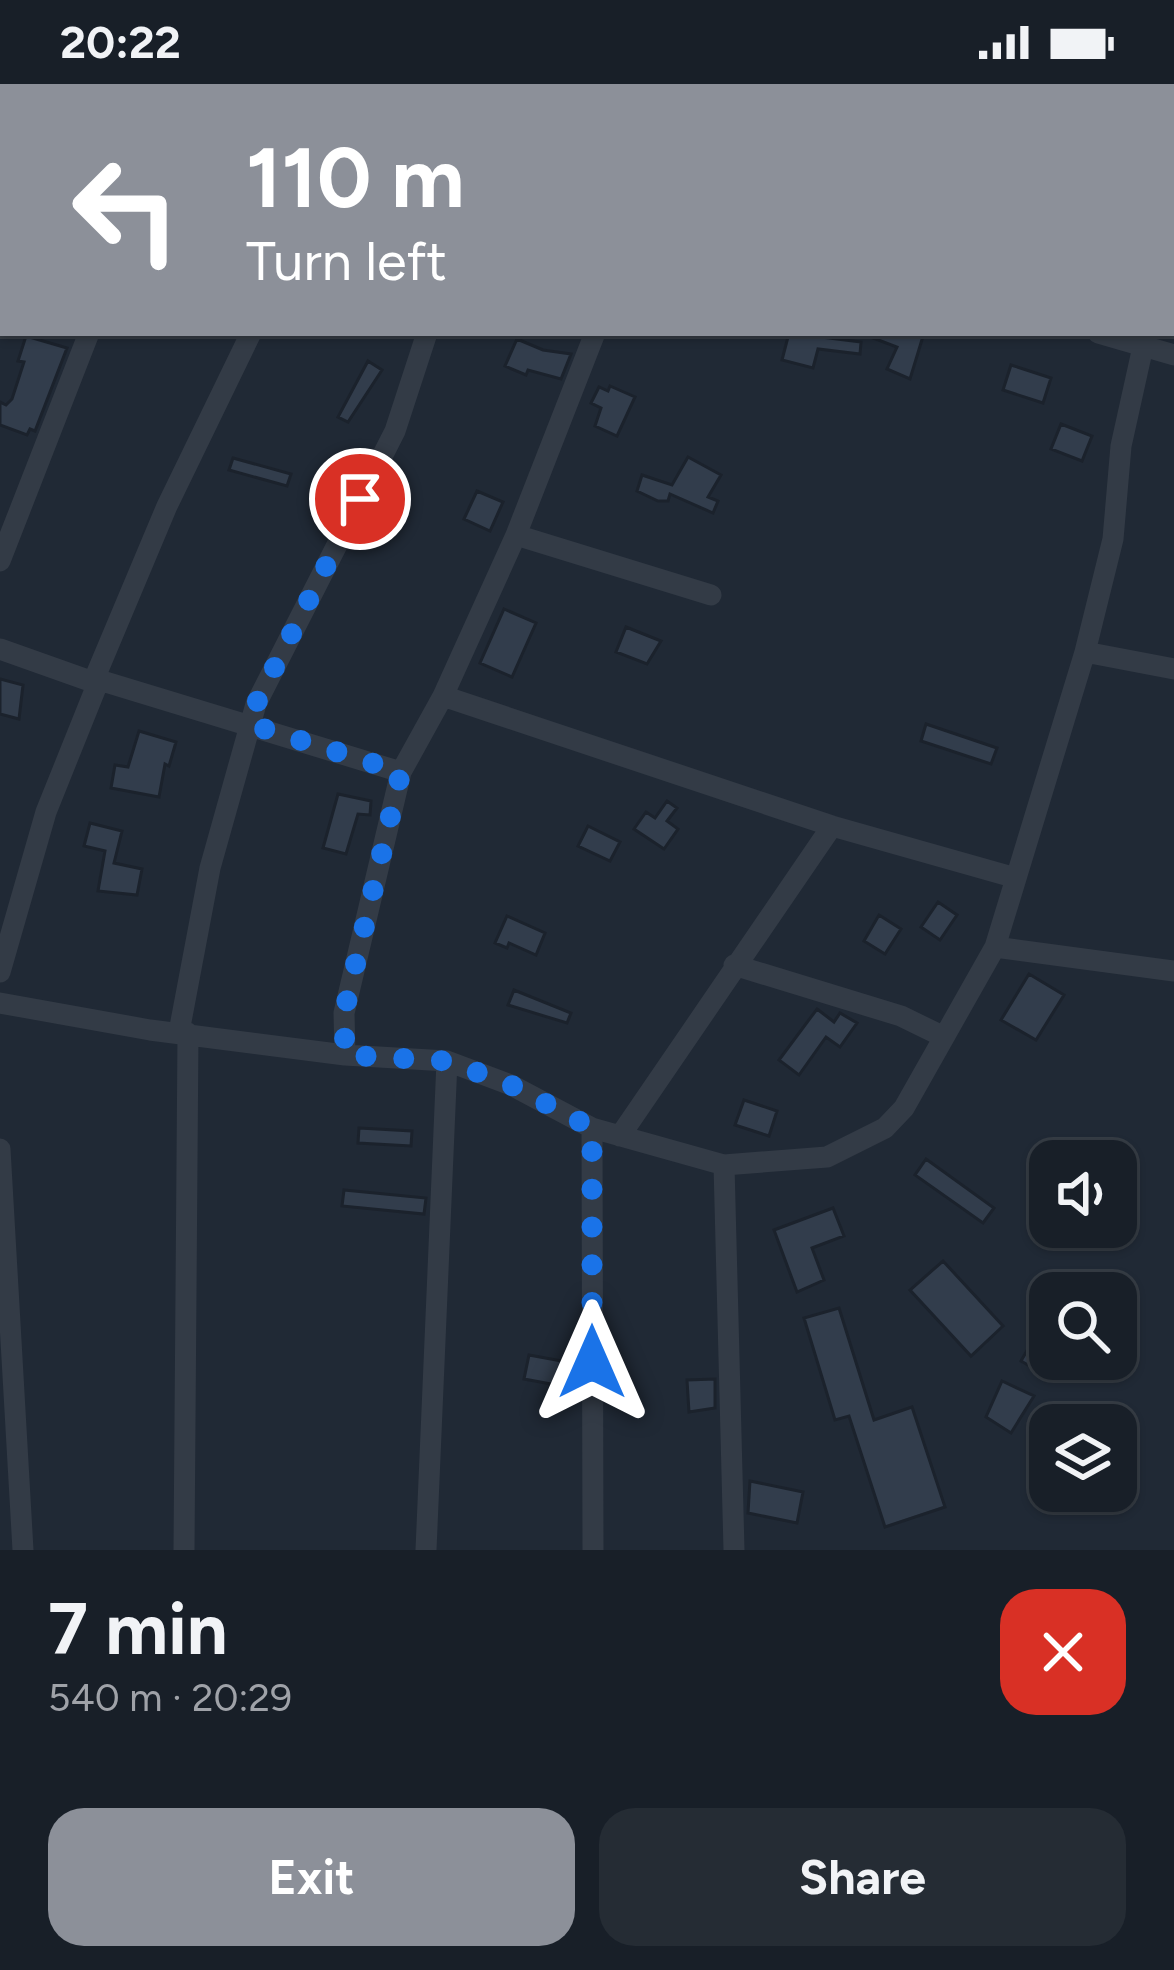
<!DOCTYPE html>
<meta charset="utf-8">
<style>
body{margin:0;font-family:Figtree,sans-serif;background:#252c34;color:#f1f3f6;height:100vh;display:flex;flex-direction:column;font-size:45px;white-space:nowrap}
*{box-sizing:border-box;margin:0}
p{font-size:39px;color:#9fa2a8}
.icon{flex:none;width:66px;height:66px;fill:none;stroke:currentColor;stroke-width:2;stroke-linecap:round;stroke-linejoin:round}
.map{position:relative;height:1466px;overflow:hidden}
.details{display:flex;flex-direction:column;background:#181f28;flex:1}
.details>*{flex:none}
.top-card{position:absolute;left:0px;top:0px;width:1176px;height:252px;box-shadow:0 3px 9px #0004,0 0 0 3px #363d45;background:#8c9099;color:#fff;overflow:hidden}
.buttons{position:absolute;left:1029px;top:1056px;display:grid;gap:24px}
.buttons a{display:grid;place-items:center;width:108px;height:108px;border-radius:24px;background:#181f28;box-shadow:0 3px 9px #0004,0 0 0 3px #363d45;font-size:60px}
.pin{position:absolute;display:grid;place-items:center;width:102px;height:102px;color:#fff;margin:-51px;border:6px solid #fff;border-radius:50%;box-shadow:0 3px 12px #0007}
.me{position:absolute;width:132px;margin:-66px;rotate:0deg;stroke-linejoin:round;filter:drop-shadow(0 0 9px #0008)}
.turn{display:flex;align-items:center;gap:42px;height:252px;padding:0 48px;font-size:54px}
.turn .icon{width:156px;height:156px;stroke-width:2.5}
.turn b{display:block;font-size:84px;line-height:102px}
.round{display:grid;place-items:center;flex:none;width:126px;height:126px;border-radius:36px;background:#252c34}
.head{display:flex;align-items:center;justify-content:space-between;height:204px;padding:0 48px}
h1{font-size:72px;font-weight:700;line-height:90px}
.primary-button{display:flex;gap:24px;margin-top:auto;padding:24px 48px}
.primary-button a{flex:1;height:138px;border-radius:36px;background:#8c9099;color:#fff;font-size:48px;font-weight:700;line-height:138px;text-align:center}
.primary-button a+a{background:#252c34;color:#f1f3f6}
.status{display:flex;justify-content:space-between;align-items:center;height:84px;padding:0 60px;background:#181f28;direction:ltr}
.status svg{height:33px;fill:currentColor}
.map>svg:first-child{display:block}
.building{fill:#323d4c;stroke:#1b222c;stroke-width:3}
.lines{fill:none;stroke-linecap:round;stroke-linejoin:round}
.minor{stroke:#333b46;stroke-width:21}
.route{stroke:#1a73e8;stroke-width:21;stroke-dasharray:0 37.8}
</style>
<div class="status"><b>20:22</b><svg viewBox="0 0 49 12"><path d="M0 12V9h3v3zM5 12V6h3v6zM10 12V3h3v9zM15 12V0h3v12zM26 1h20v11H26zM47 4h2v5h-2z"/></svg></div>
<div class="map">
<svg width="1174" height="1466" viewBox="0 0 1174 1466">
<rect width="100%" height="100%" fill="#202935"/>
<path class="building" d="M789 249 861 258 860 270 818 265 813 284 782 276Z
M860 249H924L910 295 887 285 897 263Z
M26 252 67 264 35 347 30 345 27 351 0 341V318L6 321 12 315 24 278 18 277Z
M517 255 543 266 571 270 561 295 528 286 526 291 505 282Z
M368 277 382 286 348 338 338 333Z
M1011 281 1051 294 1043 319 1003 306Z
M610 302 635 313 617 352 595 342 601 324 591 319 599 303 608 307Z
M1061 340 1092 352 1082 377 1051 365Z
M688 373 721 391 708 413 718 417 713 429 670 410 668 417H658L637 407 642 391 672 401Z
M233 374 291 390 287 402 229 386Z
M477 407 503 418 490 447 464 435Z
M504 525 536 539 512 593 480 579Z
M626 543 661 557 647 580 616 568Z
M0 595 23 601 19 635 0 630Z
M926 640 997 664 991 680 921 657Z
M139 647 176 658 169 682 165 680 159 713 111 704 115 681 128 683Z
M338 710 371 717 370 731 358 730 346 770 323 764Z
M667 717 677 724 667 737 678 745 664 765 634 745 646 728 655 734Z
M90 739 122 747 114 779 142 785 137 811 98 807 105 767 84 762Z
M588 742 620 758 610 777 578 762Z
M938 818 957 831 940 856 921 843Z
M879 831 901 845 885 870 864 857Z
M507 832 545 849 536 871 509 859 507 864 495 859Z
M1029 890 1064 911 1036 956 1001 936Z
M514 906 571 929 567 939 508 921Z
M817 925 834 938 840 929 857 939 840 963 826 953 799 991 779 976Z
M744 1016 777 1027 769 1052 735 1041Z
M359 1044 412 1047 411 1062 358 1059Z
M926 1075 994 1124 983 1139 915 1091Z
M344 1106 426 1114 424 1130 342 1122Z
M833 1124 844 1152 812 1164 824 1196 797 1208 774 1146Z
M943 1177 1003 1242 971 1272 910 1206Z
M839 1224 874 1336 912 1323 945 1423 885 1443 849 1332 835 1336 804 1234Z
M1050 1227V1275H1063L1052 1295 1021 1277Z
M529 1271 578 1280V1305L524 1295Z
M715 1295V1324L689 1328 687 1296Z
M1002 1297 1034 1312 1011 1349 986 1333Z
M750 1397 803 1408 797 1439 748 1429Z"/>
<g class="lines">
<path class="minor" d="M875 0 881 3
M195 3 197 0
M346 3 347 0
M508 3 509 0
M699 3 700 0
M0 57 3 58
M1173 83H1174
M1173 111 1174 106
M1098 249 1174 271
M516 451 711 511
M0 477 89 249
M0 565 93 598 99 596 401 688
M1085 568 1174 585
M93 598 167 422 251 249
M443 612 832 742 1016 794
M995 863 1174 887
M734 881 901 932 942 952
M0 888 46 728 99 596
M0 919 150 946 345 971 447 977 511 1001 592 1044 724 1081 827 1073 885 1044 904 1024 995 863 1085 568 1113 455 1121 362 1146 249
M179 948 210 784 256 620 395 347 427 249
M345 971 344 929 401 688 443 612 516 451 595 249
M592 1044 593 1466
M620 1052 832 742
M0 1065 23 1466
M724 1081 734 1466
M184 1466 188 949
M426 1466 447 977"/>
</g>
<g class="lines">
<path class="route" d="M360 415 256 620 252 641 401 688 344 929 345 971 447 977 511 1001 592 1044V1278"/>
</g>
</svg>
<div class="buttons">
<a><svg class="icon" aria-label="sound" viewBox="0 0 24 24"><path d="M4 9h4l5-4v14l-5-4H4zM17 9q2 3 0 6"/></svg></a>
<a><svg class="icon" aria-label="search" viewBox="0 0 24 24"><circle cx="10" cy="10" r="6"/><path d="M15 15l6 6"/></svg></a>
<a><svg class="icon" aria-label="layers" viewBox="0 0 24 24"><path d="M12 4l9 5-9 5-9-5zM3 14l9 5 9-5"/></svg></a>
</div>
<div class="pin" style="left:360px;top:415px;background:#d93025"><svg class="icon" aria-label="arrive" viewBox="0 0 24 24"><path d="M6 21V4h12l-3 4 3 4H6"/></svg></div>
<svg class="me" style="left:592px;top:1278px" viewBox="-20 -20 40 40"><path d="M0-17L14 15 0 8-14 15z" fill="#1a73e8" stroke="#fff" stroke-width="4"/></svg>
<div class="top-card">
<div class="turn"><svg class="icon" aria-label="left" viewBox="0 0 24 24"><path d="M17 20v-9H6M10 6l-5 5 5 5"/></svg><div><b>110 m</b>Turn left</div></div>
</div>
</div>
<section class="details">
<div class="head"><div><h1>7 min</h1><p>540 m · 20:29</p></div><a class="round" style="background:#d93025;color:#fff"><svg class="icon" aria-label="close" viewBox="0 0 24 24"><path d="M6 6l12 12M18 6L6 18"/></svg></a></div>
<div class="primary-button"><a>Exit</a><a>Share</a></div>
</section>
